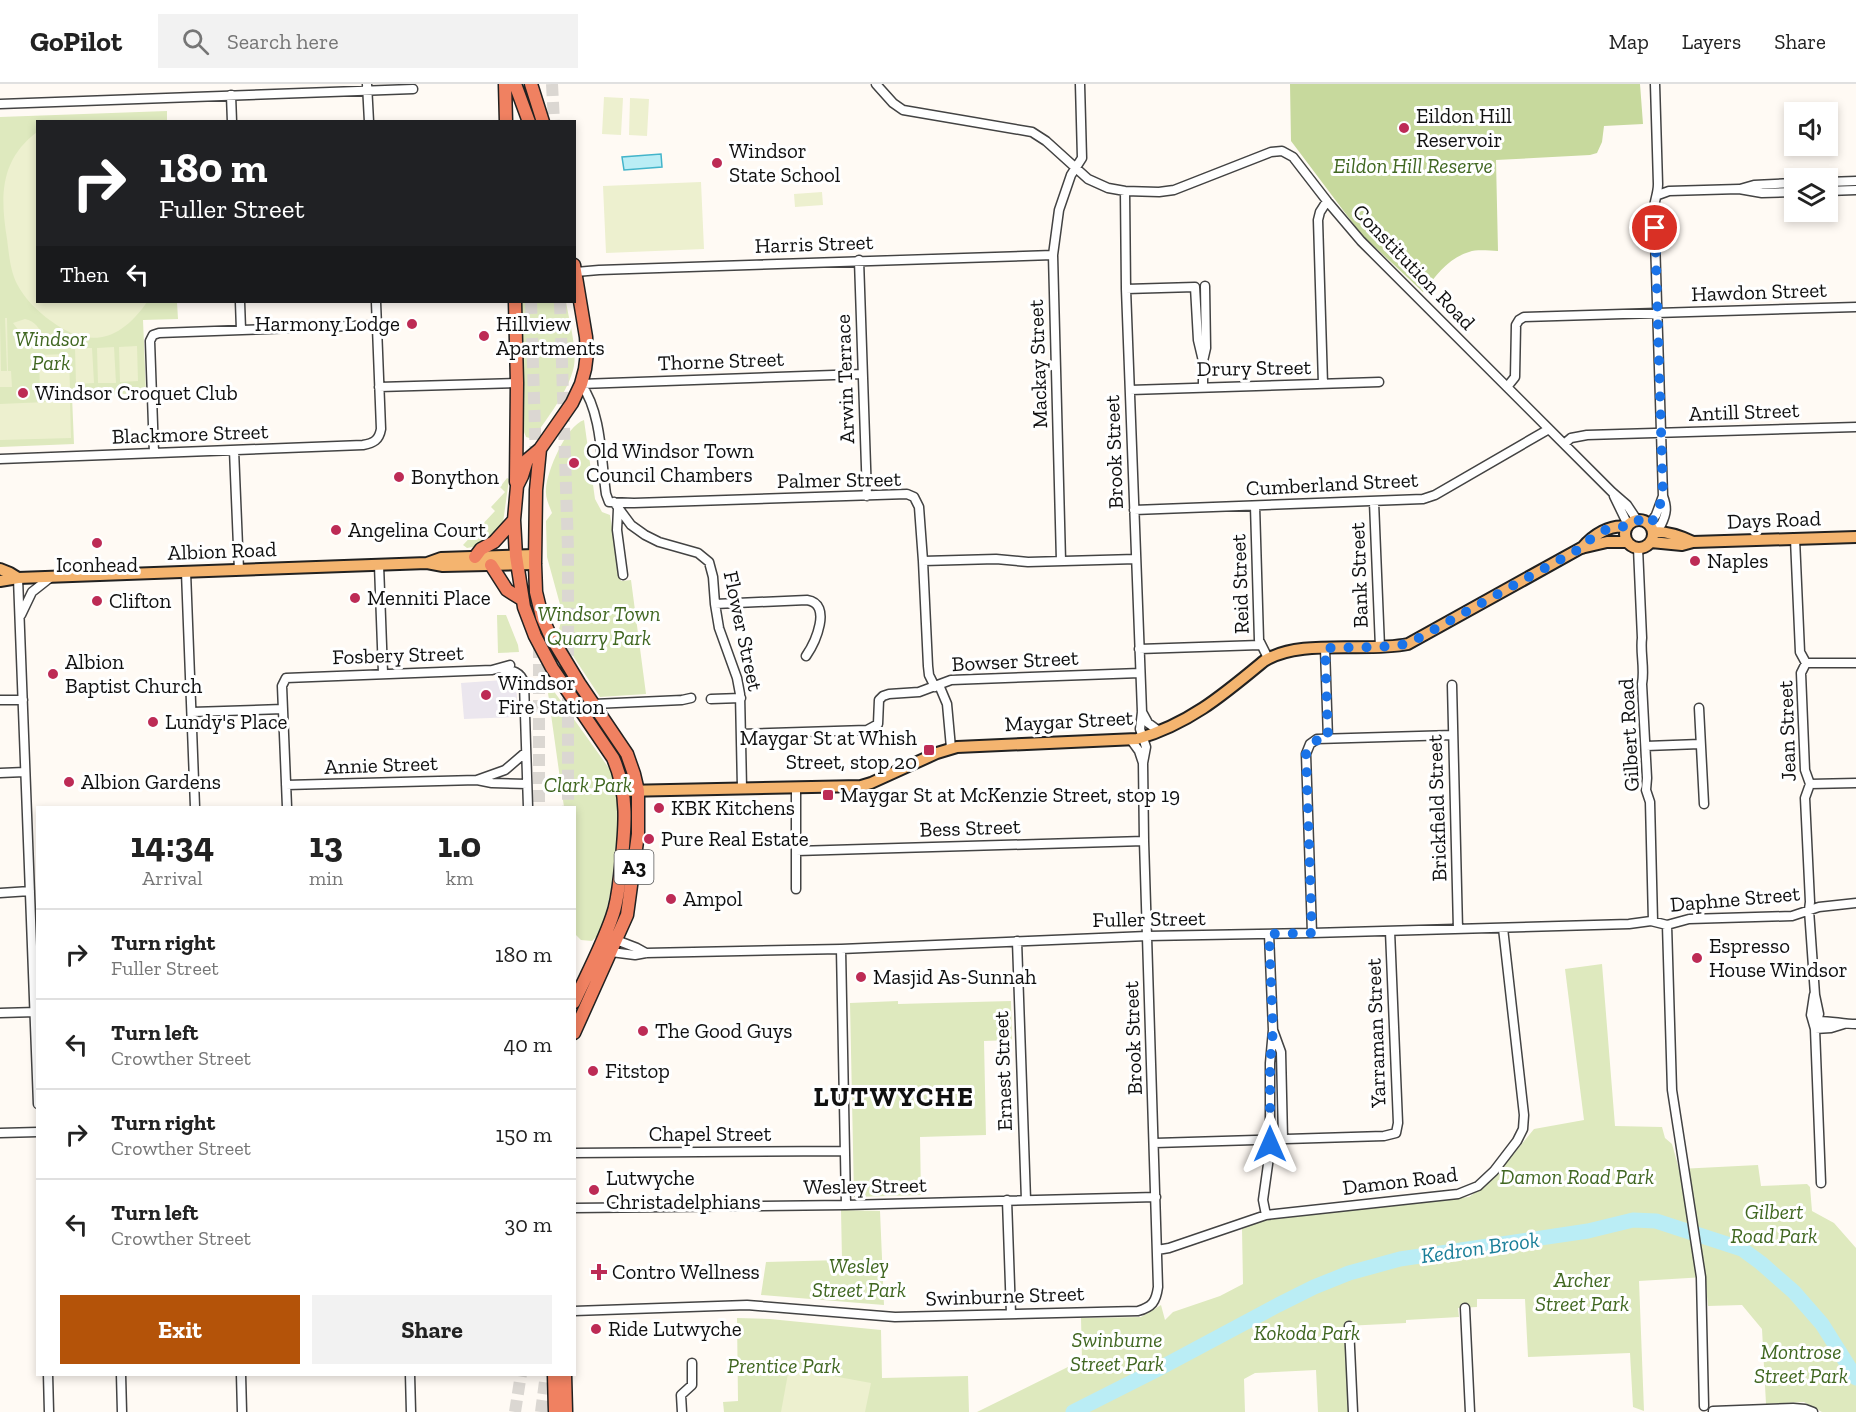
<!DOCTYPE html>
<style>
body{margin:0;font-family:"Zilla Slab",serif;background:#f2f2f2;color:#222;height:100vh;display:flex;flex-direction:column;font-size:22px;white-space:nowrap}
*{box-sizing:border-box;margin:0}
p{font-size:20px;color:#767676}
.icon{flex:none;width:33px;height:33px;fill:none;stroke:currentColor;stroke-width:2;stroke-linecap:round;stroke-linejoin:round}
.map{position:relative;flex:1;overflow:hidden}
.sheet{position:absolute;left:36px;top:722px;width:540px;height:570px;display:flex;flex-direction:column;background:#fff;border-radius:0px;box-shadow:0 3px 9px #0003}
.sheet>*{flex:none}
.top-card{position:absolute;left:36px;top:36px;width:540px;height:183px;border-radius:0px;box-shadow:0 3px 9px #0003;background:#202124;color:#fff;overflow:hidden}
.controls{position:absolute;left:1784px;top:18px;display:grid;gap:12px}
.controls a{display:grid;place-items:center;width:54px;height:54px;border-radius:0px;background:#fff;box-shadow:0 3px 9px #0003;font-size:30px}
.pin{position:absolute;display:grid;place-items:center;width:51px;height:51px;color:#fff;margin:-26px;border:3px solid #fff;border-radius:50%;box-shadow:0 2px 6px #0007}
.me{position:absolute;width:66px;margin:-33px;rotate:0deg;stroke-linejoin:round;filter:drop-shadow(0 0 4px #0008)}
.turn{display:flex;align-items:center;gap:21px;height:126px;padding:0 24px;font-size:27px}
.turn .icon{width:78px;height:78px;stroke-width:2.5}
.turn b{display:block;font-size:42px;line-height:51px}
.then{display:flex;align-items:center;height:57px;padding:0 24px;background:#0003;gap:12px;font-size:22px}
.eta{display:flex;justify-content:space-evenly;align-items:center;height:102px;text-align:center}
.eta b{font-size:36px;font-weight:700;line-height:42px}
.action{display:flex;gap:12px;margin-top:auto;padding:12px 24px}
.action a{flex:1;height:69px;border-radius:0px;background:#b45309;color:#fff;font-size:24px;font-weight:700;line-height:69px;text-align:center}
.action a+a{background:#f2f2f2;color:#222}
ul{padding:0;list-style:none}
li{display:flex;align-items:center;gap:18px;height:90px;padding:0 24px;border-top:2px solid #e0e0e0}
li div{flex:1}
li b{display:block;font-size:22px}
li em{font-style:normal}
header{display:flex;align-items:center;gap:36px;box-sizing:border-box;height:84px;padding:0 30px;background:#fff;border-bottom:2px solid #e0e0e0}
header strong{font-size:28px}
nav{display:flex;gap:33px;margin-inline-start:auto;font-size:21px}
.search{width:420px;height:54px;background:#f2f2f2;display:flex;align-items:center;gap:15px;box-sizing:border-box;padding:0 21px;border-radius:0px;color:#767676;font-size:22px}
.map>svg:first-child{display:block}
.industrial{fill:#ebe6ee}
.green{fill:#dee9be}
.forest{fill:#c7d99d}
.pitch{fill:#edf0cf}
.water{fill:#baedf5;stroke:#43b4ca;stroke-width:1.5}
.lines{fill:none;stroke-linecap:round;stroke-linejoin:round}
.river{stroke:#baedf5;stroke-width:15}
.highway-tunnel{stroke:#dbd7d2;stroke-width:12;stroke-dasharray:12 6;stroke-linecap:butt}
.minor-casing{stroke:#434343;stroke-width:11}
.major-casing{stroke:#212121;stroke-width:14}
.highway-casing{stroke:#212121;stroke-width:15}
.minor{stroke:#fff;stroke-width:8}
.major{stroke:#f4b46f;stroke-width:10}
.highway{stroke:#f08161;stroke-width:12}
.route{stroke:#1a73e8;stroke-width:10;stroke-dasharray:0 18}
.poi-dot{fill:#bd2b55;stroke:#fff;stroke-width:2}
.labels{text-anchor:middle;stroke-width:6;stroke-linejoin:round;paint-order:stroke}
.shield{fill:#fff;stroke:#585858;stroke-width:1.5}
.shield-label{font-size:20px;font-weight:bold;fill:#101010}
.poi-label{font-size:21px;fill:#101010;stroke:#fff;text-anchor:start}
.park-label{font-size:21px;font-style:italic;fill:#406721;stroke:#fff}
.street-label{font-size:21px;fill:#101010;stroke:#fff}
.water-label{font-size:22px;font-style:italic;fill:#1b7f99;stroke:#fff}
.district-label{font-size:27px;font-weight:bold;letter-spacing:1.5px;fill:#101010;stroke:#fff}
</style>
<header>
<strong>GoPilot</strong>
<div class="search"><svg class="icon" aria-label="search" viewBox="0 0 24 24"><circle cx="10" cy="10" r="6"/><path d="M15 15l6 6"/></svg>Search here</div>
<nav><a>Map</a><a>Layers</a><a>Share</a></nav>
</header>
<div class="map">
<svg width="1856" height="1328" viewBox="0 0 1856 1328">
<rect width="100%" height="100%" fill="#fffaf4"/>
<path class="industrial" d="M516 595 518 633 464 635 461 599Z"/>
<path class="green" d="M167 27V37L38 38V218H177L178 235 143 236 146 309 72 312 74 360 0 363V33Z
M518 218H566C569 236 577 264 574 282 569 307 547 334 533 355L526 353 524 348Z
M584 336 595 415 602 428 610 431 621 497 631 496 646 610 600 613 558 549 561 538V524L547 473 546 437 552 429C549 421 545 414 546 405 547 387 566 342 584 336Z
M507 394 509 395 503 439C496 453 482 462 467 464L463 461 495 427 491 423 505 408 500 403Z
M497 531H506L518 561 519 568 498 569Z
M553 606 611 687 618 711 619 732 611 805 603 842 597 852 592 857 581 856 575 850 574 723H564L548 609Z
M1602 880 1615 1042 1662 1043 1665 1054 1672 1060 1679 1085 1758 1081 1761 1102 1807 1100 1810 1103 1812 1127 1834 1139 1856 1164V1328H1822L1804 1318 1766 1320 1762 1245 1742 1221 1708 1222 1705 1193 1639 1197 1644 1327 1633 1323 1630 1269 1528 1273 1525 1215H1477V1223L1458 1224 1459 1233 1406 1236V1239L1345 1242 1349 1328H1318L1316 1286 1255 1289 1244 1295 1245 1328H977L1082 1276 1081 1234 1141 1233 1161 1221 1165 1236 1173 1228 1220 1212 1243 1200 1242 1145 1267 1135 1469 1113 1492 1096 1534 1045 1584 1036 1565 885Z
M898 917V920L1011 917 1012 956 984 957 986 1051 920 1053 921 1111 854 1113 850 919Z
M841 1126 880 1127 884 1221 761 1211 766 1178 842 1176Z
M737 1234 770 1235 881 1246 882 1294 968 1292 969 1328H724L723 1318 738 1317Z"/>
<path class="forest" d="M1290 0H1640L1643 40 1604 42 1602 58 1597 69 1590 71 1496 76 1498 167C1489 167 1478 165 1469 168 1448 174 1436 192 1423 208L1361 150 1291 57Z"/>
<path class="pitch" d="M604 13 623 14 621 51 602 50Z
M630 14 649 15 647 52 629 51Z
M37 48 38 218H147C121 256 90 266 51 237 37 227 25 215 17 200 10 186 9 170 7 155 0 112 0 76 37 48Z
M701 98 704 165 606 169 603 102Z
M822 108 823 121 795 123 794 110Z
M5 234H7L8 287H11L12 303H0V238L1 287H7Z
M25 235C38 238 45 250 39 262L26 256 13 239Z
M137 262 138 297 120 298 119 263Z
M114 263 116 299H98L97 264Z
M75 264H92L94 299 76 300Z
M69 270 70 307 40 308 39 271Z
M70 317 71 354 0 356V320Z
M789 1284 871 1299 865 1328H781Z"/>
<path class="water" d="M661 70 662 83 624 86 622 73Z"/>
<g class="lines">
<path class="river" d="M1073 1328 1162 1283 1278 1221 1314 1203 1349 1189 1400 1175 1588 1147 1633 1136 1656 1137 1742 1165 1761 1179 1794 1208 1822 1240 1856 1294"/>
<path class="highway-tunnel" d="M552 0 554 38
M531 218 536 377
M560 218 568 465V723
M539 526V723
M515 1328 521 1290
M541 1328 546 1290"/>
<g class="minor-casing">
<path id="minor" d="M367 0 369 38
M876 0 893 19 903 26 1032 48 1046 57 1088 95 1108 104 1125 107 1159 108 1174 106 1271 68 1282 67 1293 73 1327 117 1361 157 1612 408 1627 421 1637 436
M231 11 232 38
M0 20 413 5
M1827 98 1856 97
M1740 105 1754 101 1794 99
M1827 107 1856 106
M1658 111 1669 107 1739 105 1762 109 1794 108
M859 176 867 412
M576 188 599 186 1053 171
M1126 205 1195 203 1198 256 1203 277V303
M240 218 241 246
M1203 277 1206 264 1205 202
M581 300C602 329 601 376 606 410L609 418 634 419 907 410 914 413 919 423 923 477 996 475 1028 478 1136 475
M581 300 862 290
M1323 300 1318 136 1320 128 1327 117
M379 303 517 299
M1507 303 1515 293 1516 241 1519 236 1524 233 1856 223
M1130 306 1379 298
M1564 360 1571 354 1587 351 1856 343
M234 366 239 486
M154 369 150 257 153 251 159 249 377 241
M0 375 363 361C374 359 379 356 381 345L376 218
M1614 412 1628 441
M614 418 631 441 645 451 659 458 698 469 709 478 713 493 715 520 719 544 737 594 740 610 742 704
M1374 418 1380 563
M1255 422 1259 556 1268 574
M618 425 617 446 623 491
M1134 426 1423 415 1435 411 1549 345
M1649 441 1656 431 1663 412
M1652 444 1661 441C1667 429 1667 423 1663 412L1654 123C1655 115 1658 109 1658 100L1655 0
M1795 455 1800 568 1806 579 1801 589 1805 686 1810 700 1805 714 1810 818 1809 826 1815 911 1819 930 1815 945
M1638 464 1642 554C1640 569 1645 584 1642 600L1647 694 1646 706 1650 718 1653 837
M923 477 928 582 929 591 935 603
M1061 477 1053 171 1059 126 1071 91 1082 74 1080 0
M379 481 383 589
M186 488 195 723
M18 494 38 1020
M715 520 807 516C833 520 815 559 806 572
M21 531 32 508 51 493
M1325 564 1328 655
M1139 565 1260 561
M1806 579H1856
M502 585C512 586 521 588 524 599L528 723
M939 601 947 620 951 664
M1452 601 1458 845
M711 615 741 614
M0 616H23
M594 620 682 616 691 614
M1699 624 1704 720
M192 628 283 625
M1142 628 1148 639 1159 647
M741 650 867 646 878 640 879 616 883 612 889 610 919 608 951 596 1140 589
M1131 656 1139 667 1143 679
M1646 662 1700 660
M0 689 25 688
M477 696 505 686 526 668
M1810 700 1856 699
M286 701 477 696 492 699 527 700
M796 703V805
M287 723 282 602 286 594 492 586 510 581
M796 767 1144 757
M0 809 30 807
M1667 841 1672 1006 1701 1193 1704 1322
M1312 849 1306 670 1310 660 1317 655 1453 651
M611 854 637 864 646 869
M1017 857 1026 1116
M841 865 846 1121
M611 868 635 871 646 869 841 865 1147 852 1312 849 1629 840 1651 837 1667 841 1689 835 1792 832 1819 823 1856 819
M1814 911 1811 931 1815 945 1821 1099
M0 929 37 928
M1815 937C1829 936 1842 940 1856 940
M1815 945 1831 944 1844 940
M1273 946 1281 968 1283 1055
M0 1049 38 1048
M1155 1059 1384 1052 1396 1049 1398 1039 1390 847
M574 1069 845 1067
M1007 1116 1011 1230
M574 1124 846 1121 1156 1113
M1266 1131 1458 1110 1478 1102 1494 1087 1517 1057 1523 1045 1524 1031 1503 844
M1157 1166 1169 1164 1266 1131 1263 1116 1270 1066V979L1273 946 1269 850
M1465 1224 1470 1328
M574 1227 747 1221 895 1233 1138 1227C1152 1223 1156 1218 1158 1203L1144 757 1143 679 1146 663 1140 645 1142 628 1126 205 1125 107
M1349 1242 1353 1328
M48 1290 49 1328
M121 1290 122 1328
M241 1290 242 1328
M410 1290 411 1328
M1713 1327 1793 1324 1805 1325 1813 1328
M682 1328 681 1311 692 1301V1279"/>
</g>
<g class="major-casing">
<path id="major" d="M1625 450a14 14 0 1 1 28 0a14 14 0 1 1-28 0Z
M1653 448C1667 447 1681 452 1693 458
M1651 458 1682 461 1693 458 1856 453
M1582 464C1593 451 1610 440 1627 443
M427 479 441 474 535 471
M0 485 10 489 18 494
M0 497 18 494 427 479 443 482 535 480
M623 707 861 702 871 699 937 669 957 663 1137 655C1189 640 1223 611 1264 577 1300 554 1365 569 1408 560L1581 464 1607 458H1627"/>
</g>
<g class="highway-casing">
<path id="highway" d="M505 0 506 38
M515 0 529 38
M531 0 543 38
M574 181 586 253 587 269 585 285 581 300 572 319 540 365 527 376 522 392 517 402 514 436 516 472 524 523 535 552 552 584 613 674C629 710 625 745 621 783 619 800 618 817 612 833 602 862 587 890 574 918
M515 218 517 299 516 398
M540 365 536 406 535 480 536 508 542 533 550 551 579 599 627 670 634 690 638 707V750L627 831 574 949
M475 473 481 465 494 458 514 436
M491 481 507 506 523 516
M554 1290 555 1328
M565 1290 566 1328"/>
</g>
<use href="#minor" class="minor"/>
<use href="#major" class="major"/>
<use href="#highway" class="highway"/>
</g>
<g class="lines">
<path class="route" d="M1270 1060V979L1273 946 1269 850 1312 849 1306 670C1311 658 1315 655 1328 655L1325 564 1380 563 1408 560 1581 464C1592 452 1609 440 1627 443L1637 436 1646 438 1650 441 1656 431 1663 412 1655 144"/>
</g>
<g class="poi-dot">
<circle cx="1404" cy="44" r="6"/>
<circle cx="717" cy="79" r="6"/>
<circle cx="412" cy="240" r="6"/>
<circle cx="484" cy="252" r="6"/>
<circle cx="23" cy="309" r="6"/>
<circle cx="574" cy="379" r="6"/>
<circle cx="399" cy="393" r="6"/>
<circle cx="336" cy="446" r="6"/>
<circle cx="97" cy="459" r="6"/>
<circle cx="1695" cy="477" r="6"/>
<circle cx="355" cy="514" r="6"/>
<circle cx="97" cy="517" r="6"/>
<circle cx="53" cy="590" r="6"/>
<circle cx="486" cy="611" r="6"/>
<circle cx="153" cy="638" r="6"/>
<rect x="923" y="660" width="12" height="12" rx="3"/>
<circle cx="69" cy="698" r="6"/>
<rect x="822" y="705" width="12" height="12" rx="3"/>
<circle cx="659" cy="724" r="6"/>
<circle cx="649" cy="755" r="6"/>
<circle cx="671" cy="815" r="6"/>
<circle cx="1697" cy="874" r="6"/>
<circle cx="861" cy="893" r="6"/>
<circle cx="643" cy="947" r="6"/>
<circle cx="593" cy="987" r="6"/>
<circle cx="594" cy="1106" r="6"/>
<path d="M596 1179h6v6h6v6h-6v6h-6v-6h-6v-6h6z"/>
<circle cx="596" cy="1245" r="6"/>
</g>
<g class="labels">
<rect class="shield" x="614.5" y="766" width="39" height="34" rx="4.5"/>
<g class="shield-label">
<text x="634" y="790">A3</text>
</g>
<g class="poi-label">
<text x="1416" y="39">Eildon Hill<tspan x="1416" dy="24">Reservoir</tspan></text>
<text x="729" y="74">Windsor<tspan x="729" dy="24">State School</tspan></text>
<text x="400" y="247" text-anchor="end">Harmony Lodge</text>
<text x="496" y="247">Hillview<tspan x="496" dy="24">Apartments</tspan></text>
<text x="35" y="316">Windsor Croquet Club</text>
<text x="586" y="374">Old Windsor Town<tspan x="586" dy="24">Council Chambers</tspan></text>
<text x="411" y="400">Bonython</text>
<text x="348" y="453">Angelina Court</text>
<text x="1707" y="484">Naples</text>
<text x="97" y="488" text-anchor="middle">Iconhead</text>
<text x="367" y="521">Menniti Place</text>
<text x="109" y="524">Clifton</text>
<text x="65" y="585">Albion<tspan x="65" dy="24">Baptist Church</tspan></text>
<text x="498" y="606">Windsor<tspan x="498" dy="24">Fire Station</tspan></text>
<text x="165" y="645">Lundy's Place</text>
<text x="917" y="661" text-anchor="end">Maygar St at Whish<tspan x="917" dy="24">Street, stop 20</tspan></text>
<text x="81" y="705">Albion Gardens</text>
<text x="840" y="718">Maygar St at McKenzie Street, stop 19</text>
<text x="671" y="731">KBK Kitchens</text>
<text x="661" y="762">Pure Real Estate</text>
<text x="683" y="822">Ampol</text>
<text x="1709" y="869">Espresso<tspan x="1709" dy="24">House Windsor</tspan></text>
<text x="873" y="900">Masjid As-Sunnah</text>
<text x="655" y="954">The Good Guys</text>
<text x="605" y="994">Fitstop</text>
<text x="606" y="1101">Lutwyche<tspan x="606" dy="24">Christadelphians</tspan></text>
<text x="612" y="1195">Contro Wellness</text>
<text x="608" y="1252">Ride Lutwyche</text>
</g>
<g class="park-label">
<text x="1413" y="89">Eildon Hill Reserve</text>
<text x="51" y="262">Windsor<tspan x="51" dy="24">Park</tspan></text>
<text x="599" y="537">Windsor Town<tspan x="599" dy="24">Quarry Park</tspan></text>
<text x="588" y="708">Clark Park</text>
<text x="1577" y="1100">Damon Road Park</text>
<text x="1774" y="1135">Gilbert<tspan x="1774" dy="24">Road Park</tspan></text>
<text x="859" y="1189">Wesley<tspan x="859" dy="24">Street Park</tspan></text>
<text x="1582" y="1203">Archer<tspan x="1582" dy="24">Street Park</tspan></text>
<text x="1307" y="1256">Kokoda Park</text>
<text x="1117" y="1263">Swinburne<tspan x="1117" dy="24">Street Park</tspan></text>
<text x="1801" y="1275">Montrose<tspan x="1801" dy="24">Street Park</tspan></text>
<text x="784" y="1289">Prentice Park</text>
</g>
<g class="street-label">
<text transform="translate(814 160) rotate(-2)" y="7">Harris Street</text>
<text transform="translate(1414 183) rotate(46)" y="7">Constitution Road</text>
<text transform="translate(1759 208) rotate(-2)" y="7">Hawdon Street</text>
<text transform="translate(721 277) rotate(-2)" y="7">Thorne Street</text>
<text transform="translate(1038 280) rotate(-92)" y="7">Mackay Street</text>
<text transform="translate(1254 284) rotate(-1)" y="7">Drury Street</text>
<text transform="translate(845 295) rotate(-92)" y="7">Arwin Terrace</text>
<text transform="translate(1744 328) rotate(-2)" y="7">Antill Street</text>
<text transform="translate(190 350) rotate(-2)" y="7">Blackmore Street</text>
<text transform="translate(1114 368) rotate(-92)" y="7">Brook Street</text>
<text transform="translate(839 396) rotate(-1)" y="7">Palmer Street</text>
<text transform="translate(1332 400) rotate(-3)" y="7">Cumberland Street</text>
<text transform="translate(1774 436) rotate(-2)" y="7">Days Road</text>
<text transform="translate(222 467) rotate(-2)" y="7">Albion Road</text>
<text transform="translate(1359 491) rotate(-92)" y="7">Bank Street</text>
<text transform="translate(1240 500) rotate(-92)" y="7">Reid Street</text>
<text transform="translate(743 547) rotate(78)" y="7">Flower Street</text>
<text transform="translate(398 571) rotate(-2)" y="7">Fosbery Street</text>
<text transform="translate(1015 577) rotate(-3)" y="7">Bowser Street</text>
<text transform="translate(1069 637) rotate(-3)" y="7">Maygar Street</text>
<text transform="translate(1787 647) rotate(-92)" y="7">Jean Street</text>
<text transform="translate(1629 651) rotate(-93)" y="7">Gilbert Road</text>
<text transform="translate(381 681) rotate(-2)" y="7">Annie Street</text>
<text transform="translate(1437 724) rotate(-92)" y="7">Brickfield Street</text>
<text transform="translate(970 744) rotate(-2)" y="7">Bess Street</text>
<text transform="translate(1735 815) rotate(-5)" y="7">Daphne Street</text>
<text transform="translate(1149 835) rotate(-1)" y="7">Fuller Street</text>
<text transform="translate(1376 949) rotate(-92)" y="7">Yarraman Street</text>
<text transform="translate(1133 954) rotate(-92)" y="7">Brook Street</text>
<text transform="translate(1003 987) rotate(-92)" y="7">Ernest Street</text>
<text x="710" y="1057">Chapel Street</text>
<text transform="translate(1400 1097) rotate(-7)" y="7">Damon Road</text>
<text transform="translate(865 1102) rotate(-1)" y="7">Wesley Street</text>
<text transform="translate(1005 1212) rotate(-2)" y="7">Swinburne Street</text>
</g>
<g class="water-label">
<text transform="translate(1480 1163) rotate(-8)" y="8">Kedron Brook</text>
</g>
<g class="district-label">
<text x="894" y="1022">LUTWYCHE</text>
</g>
</g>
</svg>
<div class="controls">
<a><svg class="icon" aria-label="sound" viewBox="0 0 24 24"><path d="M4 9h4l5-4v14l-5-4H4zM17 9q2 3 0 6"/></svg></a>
<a><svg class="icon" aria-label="layers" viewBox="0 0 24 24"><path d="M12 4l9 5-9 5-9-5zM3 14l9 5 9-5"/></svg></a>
</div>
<div class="pin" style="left:1655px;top:144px;background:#d93025"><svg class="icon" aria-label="arrive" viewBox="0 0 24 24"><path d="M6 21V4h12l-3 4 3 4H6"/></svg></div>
<svg class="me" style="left:1270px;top:1060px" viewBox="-20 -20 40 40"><path d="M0-17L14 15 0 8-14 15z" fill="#1a73e8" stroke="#fff" stroke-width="4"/></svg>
<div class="top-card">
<div class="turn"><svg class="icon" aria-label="right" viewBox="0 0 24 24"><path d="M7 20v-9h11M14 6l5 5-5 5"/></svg><div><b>180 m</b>Fuller Street</div></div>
<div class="then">Then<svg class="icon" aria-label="left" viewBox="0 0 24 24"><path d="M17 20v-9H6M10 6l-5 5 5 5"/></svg></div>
</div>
<section class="sheet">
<div class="eta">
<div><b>14:34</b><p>Arrival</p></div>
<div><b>13</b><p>min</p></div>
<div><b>1.0</b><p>km</p></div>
</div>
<ul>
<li><svg class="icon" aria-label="right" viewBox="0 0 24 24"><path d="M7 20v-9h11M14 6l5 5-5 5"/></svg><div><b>Turn right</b><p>Fuller Street</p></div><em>180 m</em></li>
<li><svg class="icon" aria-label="left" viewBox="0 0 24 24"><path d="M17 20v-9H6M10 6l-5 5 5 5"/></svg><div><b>Turn left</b><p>Crowther Street</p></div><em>40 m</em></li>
<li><svg class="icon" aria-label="right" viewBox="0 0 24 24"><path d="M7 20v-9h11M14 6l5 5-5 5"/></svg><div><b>Turn right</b><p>Crowther Street</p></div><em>150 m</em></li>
<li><svg class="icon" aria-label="left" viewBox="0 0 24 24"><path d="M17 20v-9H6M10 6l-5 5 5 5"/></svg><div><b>Turn left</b><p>Crowther Street</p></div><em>30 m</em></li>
</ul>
<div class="action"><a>Exit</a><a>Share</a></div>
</section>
</div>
